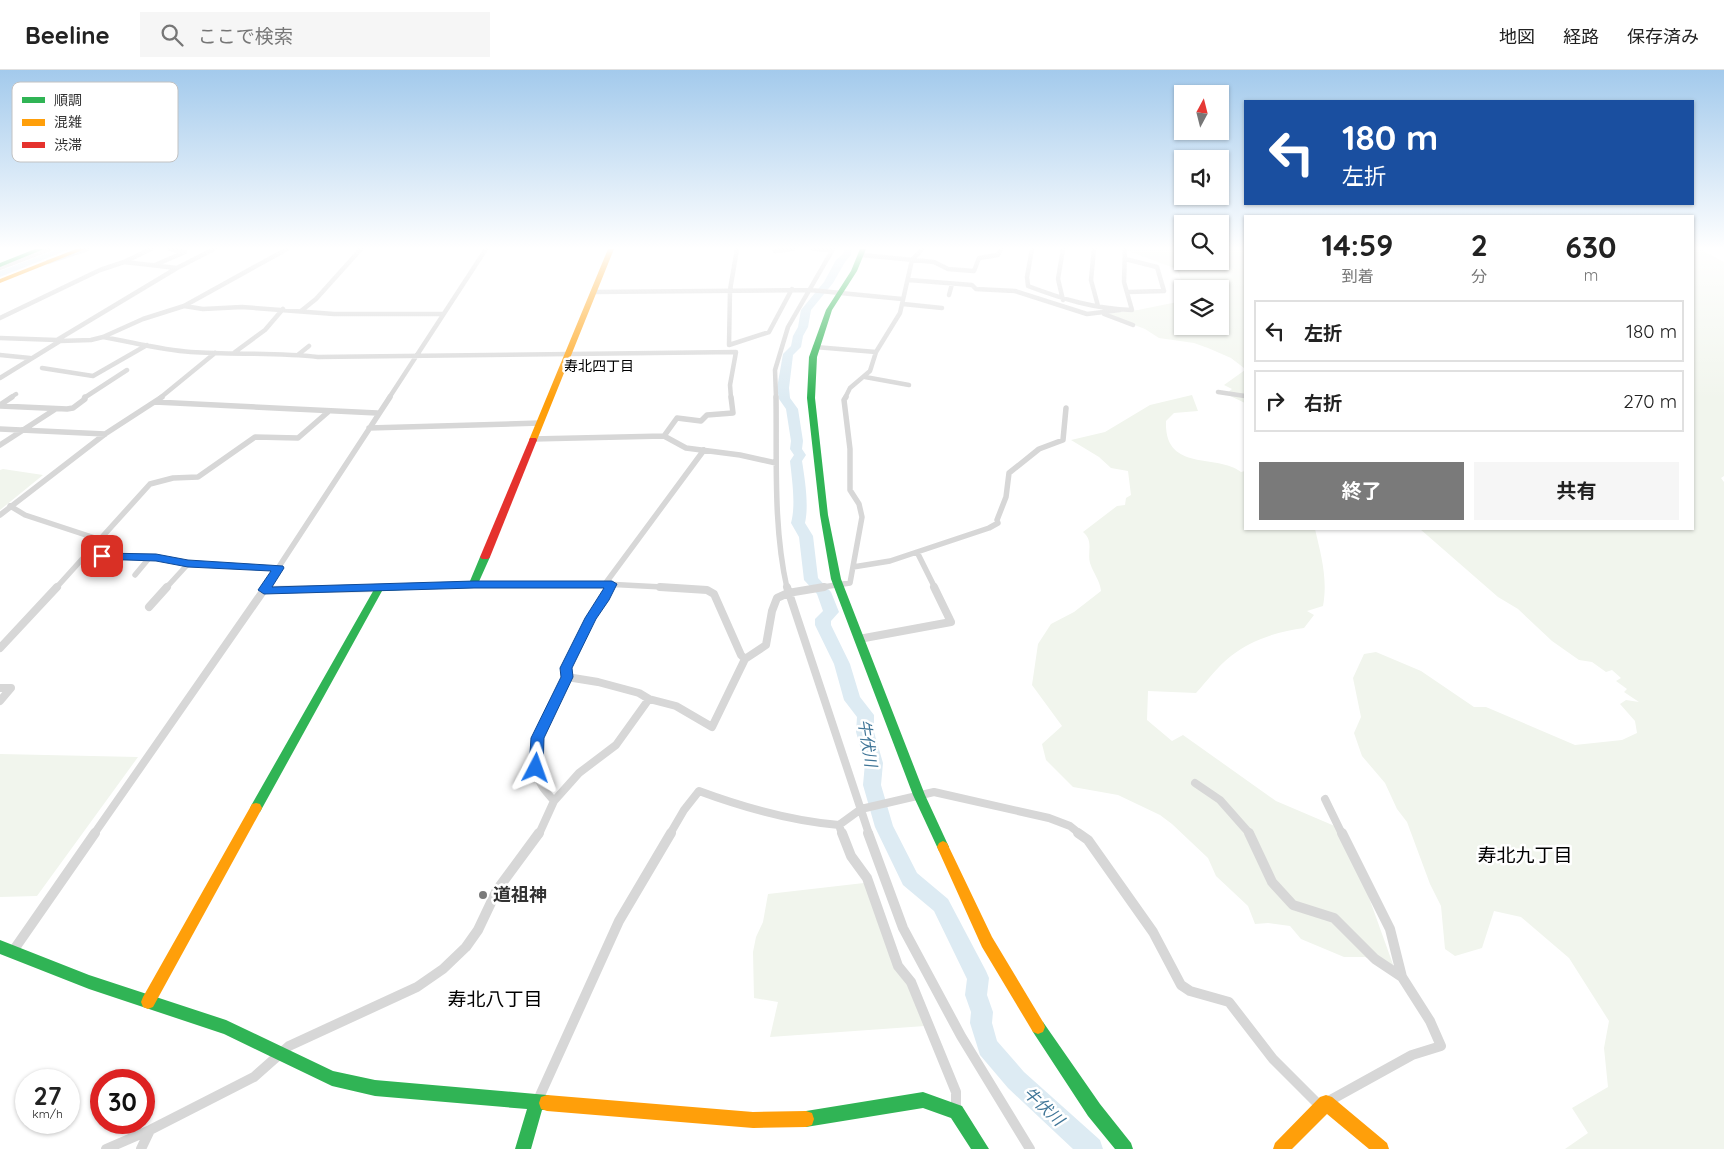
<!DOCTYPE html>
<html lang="ja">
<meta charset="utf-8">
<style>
body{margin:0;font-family:Quicksand,"Noto Sans JP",sans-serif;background:#f6f6f6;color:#222;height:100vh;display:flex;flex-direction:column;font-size:19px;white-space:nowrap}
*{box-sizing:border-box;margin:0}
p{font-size:16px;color:#767676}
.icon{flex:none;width:28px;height:28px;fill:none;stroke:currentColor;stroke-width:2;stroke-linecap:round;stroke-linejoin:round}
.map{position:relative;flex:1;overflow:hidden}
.sheet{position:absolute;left:1244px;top:145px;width:450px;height:315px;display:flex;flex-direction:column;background:#fff;border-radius:0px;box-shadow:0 1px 4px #0004}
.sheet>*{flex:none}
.banner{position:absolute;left:1244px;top:30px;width:450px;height:105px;border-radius:0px;box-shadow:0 1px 4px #0004;background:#1a4fa0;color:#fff;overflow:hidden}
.needle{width:32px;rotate:7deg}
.buttons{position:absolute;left:1174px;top:15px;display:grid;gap:10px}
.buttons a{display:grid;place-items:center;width:55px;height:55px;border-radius:0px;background:#fff;box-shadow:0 1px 4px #0004;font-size:25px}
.speed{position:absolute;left:15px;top:999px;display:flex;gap:10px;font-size:25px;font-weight:700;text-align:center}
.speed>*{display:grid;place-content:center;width:65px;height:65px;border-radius:50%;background:#fff;box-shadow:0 1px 4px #0004;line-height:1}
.speed small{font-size:12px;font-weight:400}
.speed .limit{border:8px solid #d22;background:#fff;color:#111}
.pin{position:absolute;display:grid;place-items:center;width:42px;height:42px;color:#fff;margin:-21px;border-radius:10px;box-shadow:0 2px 8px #0006}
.me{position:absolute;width:55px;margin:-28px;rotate:4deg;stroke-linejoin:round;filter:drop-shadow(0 0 4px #0008)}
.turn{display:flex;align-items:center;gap:18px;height:105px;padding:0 15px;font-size:22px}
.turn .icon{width:65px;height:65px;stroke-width:2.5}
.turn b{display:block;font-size:35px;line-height:42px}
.eta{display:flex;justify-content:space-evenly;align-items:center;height:85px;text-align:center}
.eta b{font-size:30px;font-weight:700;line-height:35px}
.action{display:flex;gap:10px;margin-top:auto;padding:10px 15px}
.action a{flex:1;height:58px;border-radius:0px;background:#7a7a7a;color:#fff;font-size:20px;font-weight:700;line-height:58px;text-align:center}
.action a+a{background:#f6f6f6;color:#222}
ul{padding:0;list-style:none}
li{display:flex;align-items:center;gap:15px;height:62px;margin:0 10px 8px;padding:0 5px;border:2px solid #e0e0e0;border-radius:0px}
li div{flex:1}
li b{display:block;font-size:19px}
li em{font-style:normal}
header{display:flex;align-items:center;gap:30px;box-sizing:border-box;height:70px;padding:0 25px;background:#fff;border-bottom:1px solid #e0e0e0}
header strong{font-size:24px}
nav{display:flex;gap:28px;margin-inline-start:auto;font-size:18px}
.search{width:350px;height:45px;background:#f6f6f6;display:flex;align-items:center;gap:12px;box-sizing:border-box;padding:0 18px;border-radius:0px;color:#767676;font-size:19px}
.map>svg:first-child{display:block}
.green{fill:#f1f5ed}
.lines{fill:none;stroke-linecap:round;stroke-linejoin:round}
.river{fill:#ddebf3;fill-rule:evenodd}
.street-far3{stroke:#d7d7d7;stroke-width:4.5}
.street-far2{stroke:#d7d7d7;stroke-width:5.5}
.street-far1{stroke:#d7d7d7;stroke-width:8}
.street{stroke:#d7d7d7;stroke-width:10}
.fast{fill:#30b455;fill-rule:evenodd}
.slow{fill:#ff9f0a;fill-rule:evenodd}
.jam{fill:#e5322d;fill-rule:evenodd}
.route{fill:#1a73e8;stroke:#114b97}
.poi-dot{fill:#7a7a7a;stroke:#fff;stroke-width:2}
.labels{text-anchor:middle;stroke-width:5;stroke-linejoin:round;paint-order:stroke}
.far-neighbourhood-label{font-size:14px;fill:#000;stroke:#fff}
.water-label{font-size:16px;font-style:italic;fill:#3f7597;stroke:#fff}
.near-poi-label{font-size:18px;font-weight:bold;fill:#333;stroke:#fff;text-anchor:start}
.near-neighbourhood-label{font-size:19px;fill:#000;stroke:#fff}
.key{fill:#fff;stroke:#c2c2c2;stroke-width:1}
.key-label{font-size:14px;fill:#333}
</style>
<header>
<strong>Beeline</strong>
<div class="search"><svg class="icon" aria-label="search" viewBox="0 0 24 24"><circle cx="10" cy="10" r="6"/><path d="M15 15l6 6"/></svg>ここで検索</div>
<nav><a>地図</a><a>経路</a><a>保存済み</a></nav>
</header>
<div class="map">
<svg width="1724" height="1079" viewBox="0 0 1724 1079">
<rect width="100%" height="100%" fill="#fff"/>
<path class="green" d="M1128 179H1182V191H1220V179H1245V333L1226 324 1232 319 1224 315 1245 300 1244 298 1231 288 1208 278 1194 273 1159 268 1145 259 1106 244 1138 240 1182 231V256H1220V219H1184L1177 199 1128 181Z
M1693 179H1700L1724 192V406L1721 408 1724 412V1079H1565L1588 1063 1572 1038 1608 1017 1604 978 1609 951 1569 888 1521 847 1494 841 1482 878 1455 886 1445 879 1441 836 1430 814 1407 752 1397 739 1385 713 1362 686 1354 663 1361 647 1353 608 1364 584 1376 582 1421 601 1474 637H1486L1575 675 1622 670 1637 663 1635 651 1620 634 1626 630 1639 632 1624 622 1627 619 1616 611 1621 608 1612 600 1606 602 1592 592 1579 590 1552 571 1518 539 1498 527 1420 459H1692Z
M1192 325 1198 341 1174 343 1166 351C1164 403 1216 383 1241 402L1245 401V459H1315C1321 485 1328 509 1323 536L1307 541 1314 545 1304 558C1279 561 1251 570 1231 586 1218 596 1207 611 1196 623L1148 621 1147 650 1172 671 1183 665 1276 731 1337 757 1363 811 1395 900 1365 887H1344L1301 869 1290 856 1268 853 1255 854 1248 836 1216 806 1208 788 1172 754 1160 745 1118 725 1073 717 1046 690 1042 674 1062 656 1032 615 1038 574 1051 554 1074 542 1101 521C1100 510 1093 503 1090 493 1087 482 1094 471 1083 462L1117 436 1125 435 1126 428 1131 425 1128 401 1111 398 1099 387 1071 370 1105 362 1150 335Z
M3 399 43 405 0 440V400Z
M0 684 138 687 37 826 0 827Z
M864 813 925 956 770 967 778 932 754 928 753 882 756 867 763 852 768 824Z"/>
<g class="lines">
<path class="river" d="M58 179H70L0 207V201Z
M844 179H852L851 185 845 192 833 213 811 240 808 257 803 266 801 277 793 285 789 318 790 328 798 339 803 371 802 379 806 385 802 391C805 410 809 435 805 453L813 466 818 508 831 522 839 542 831 551V555L850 594 860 627 874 645V662L883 693 881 715 893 756 917 803 948 829 986 901 989 908 987 925 993 942 992 953 997 971 1024 1002 1100 1070 1103 1079H1073L1008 1018 980 985 970 953 971 942 965 925 967 909 934 841 903 815 875 757 863 715 865 693 856 662 857 647 844 630 834 594 815 555V549L823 541 817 524 804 510 799 467 791 453C796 435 792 410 790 391L794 385 790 379 791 371 786 339 779 329 777 318 783 284 791 276 793 266 798 257 801 240 824 212 836 190 843 184Z"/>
<path class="street-far3" d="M737 179 730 220 729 275 769 262 792 219
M813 179 833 180
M1032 179 1027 207 1028 216C1062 229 1095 239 1132 240L1124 212 1125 179
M1063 179 1058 209 1063 230
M1094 179 1091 210 1098 236
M775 181 793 179
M862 185 934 192 948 199 974 201 979 188 998 185 1001 179
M1125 189 1157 197 1164 221 1128 222
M48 192 87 179
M124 192 151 179
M155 195 185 182 170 179
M0 198 50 179
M177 198 214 179
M909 210 972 215 976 219 1015 221 1087 244 1120 240
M593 222 810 220 902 229
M949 225 952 214
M903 234 942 238
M184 236 203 239 242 237 334 244H443
M301 241 316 229 361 179
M1104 244 1133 255
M0 248 100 200 124 192 177 198 57 270 60 271
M103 267C132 272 161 280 191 282 233 285 276 282 318 287L736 282 730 315 731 328
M0 268 57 270
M815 277 876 282
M235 282 265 260 283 239
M299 284 309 276
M0 285 30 288
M42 298 93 306 147 275
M865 307 909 315
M0 308 60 271 91 270 103 267 143 249 184 236 287 179
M1218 322 1245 326
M10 328 16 324
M84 328 127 300
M160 328 215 283
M389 328 486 179
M776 328 775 300 788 257 833 179
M845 328 850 318 870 301 876 282 900 243 912 190 922 179"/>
<path class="street-far2" d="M776 327C777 390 773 456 787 518
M155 332 377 343
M0 335 12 327
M0 336 67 339 73 338 85 329V327
M369 358 540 353
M0 359 105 364
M664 366 677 348 701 351 707 345 733 343 731 327
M533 369 664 366 686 378 740 385 776 393
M0 375 54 340
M10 436 25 445 101 470
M0 445 105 364 162 327
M917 482 935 518
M86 486 156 487 188 494 279 498
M853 497 890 491 989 458 998 453 997 450 1006 427 1009 403 1039 379 1063 370 1066 338
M135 505 150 487
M474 514H605L681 518
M605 514 704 380
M56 518 150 414 173 408 198 407 255 367 298 368 328 342
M166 518 188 494
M265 518 390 327
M353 518H379
M609 518 611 514
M816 518 850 513 862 447 859 434 850 420V379L844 330 846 327"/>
<path class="street-far1" d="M660 517 707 520 714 524 741 585 745 589
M787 517 869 764
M264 520 379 518
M149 537 167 517
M859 569 951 552 934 517
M0 578 57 517
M567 607 598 612 639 623 649 629 676 636 712 657 745 589 766 575 772 541 777 528 788 523 824 517
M0 618H11L0 631
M1195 713 1220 730 1250 764
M1325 729 1342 764
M554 731 579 703 616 675 649 629
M839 755 842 764
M94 764 266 517
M539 764 554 731C550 726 545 721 542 716 522 684 553 636 567 607L566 599 591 548 604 530 610 517
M670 764 684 740 699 721C745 738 790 751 839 755L861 739 934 722 1049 748 1070 756 1080 764"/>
<path class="street" d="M842 763 851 786 867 808 898 896 911 912 956 1022V1042
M868 763 903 858 961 966 1030 1079
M1078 763 1088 770 1153 862 1181 915 1190 921 1229 932 1273 989 1321 1037
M1249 763 1272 812 1293 835 1334 848 1375 889 1402 907
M13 881 95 763
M537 1032 619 851 671 763
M1327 1032 1412 985 1441 976 1430 951 1402 907 1390 859 1342 763
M106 1079 150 1060 254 1007 289 976 417 917 443 899 466 877 478 860 497 820 539 763
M141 1079 150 1060"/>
<path class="fast" d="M35 179H44L0 197V193Z
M860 179H866L857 201 832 240 817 287 815 328 828 445 841 509 925 725 949 777 947 781 943 783 939 781 913 725 831 509 820 445 807 328 809 287 826 240 851 201Z
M485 484 490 487 477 516 382 521 260 742 256 743 252 742 250 738 252 734 376 516 470 511 480 487Z
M0 870 89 905 226 950 333 1001 375 1010 547 1025 553 1027 555 1033 553 1039 542 1040 531 1079H515L527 1039 375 1026 332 1016 224 964 89 919 0 884Z
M1038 950 1043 952 1100 1034 1131 1073 1133 1079H1115L1088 1046 1033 962 1031 957 1033 952Z
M923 1022 962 1036 989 1079H971L951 1048 923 1038 806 1057 800 1055 798 1049 800 1043 806 1041Z"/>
<path class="slow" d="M76 179H85L0 213V209Z
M608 179H614L537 370 536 372H530L529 370Z
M256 733 260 734 262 738 260 742 153 937 148 939 143 937 141 932 143 927 252 734Z
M943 771 947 773 992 867 1043 952 1045 957 1043 962 1038 964 1033 962 982 877 937 777 939 773Z
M547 1025 753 1042 806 1041 812 1043 814 1049 812 1055 806 1057 753 1058 547 1041 541 1039 539 1033 541 1027Z
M1326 1025 1332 1027 1387 1073 1389 1079H1369L1327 1044 1292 1079H1273L1275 1073 1320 1027Z"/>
<path class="jam" d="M530 368H536L537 370 490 487 488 489H482L480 487Z"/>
</g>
<linearGradient id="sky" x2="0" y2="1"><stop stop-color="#a3caec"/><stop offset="0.54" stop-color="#fff"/><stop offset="1" stop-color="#fff" stop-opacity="0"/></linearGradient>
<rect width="1724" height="330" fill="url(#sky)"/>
<path class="route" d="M102 483 156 484 188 490 283 496 284 498 272 517 474 511H612L617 514 609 530 596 549 572 598 573 607 544 668 543 698 541 702 536 703 531 702 529 698 531 668 561 607 560 598 585 548 604 518H474L264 524 258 520 271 501 188 497 156 491 98 489 97 486Z"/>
<circle class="poi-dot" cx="483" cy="825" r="5"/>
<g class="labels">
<g class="far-neighbourhood-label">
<text x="599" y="301">寿北四丁目</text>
</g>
<g class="water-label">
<text transform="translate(868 673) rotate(81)" y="6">牛伏川</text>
<text transform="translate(1044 1036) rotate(43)" y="6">牛伏川</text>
</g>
<g class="near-poi-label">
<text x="493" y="831">道祖神</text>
</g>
<g class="near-neighbourhood-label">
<text x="1525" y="792">寿北九丁目</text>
<text x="495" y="936">寿北八丁目</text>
</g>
</g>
<rect x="12" y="12" width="166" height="80" rx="8" class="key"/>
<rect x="22" y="27" width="23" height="6" fill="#30b455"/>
<rect x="22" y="49" width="23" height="7" fill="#ff9f0a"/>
<rect x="22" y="72" width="23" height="6" fill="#e5322d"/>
<g class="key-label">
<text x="54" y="35">順調</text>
<text x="54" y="57">混雑</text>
<text x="54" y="80">渋滞</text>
</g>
</svg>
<div class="buttons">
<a><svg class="needle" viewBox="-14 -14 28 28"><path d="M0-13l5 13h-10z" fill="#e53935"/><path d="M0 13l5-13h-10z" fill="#767676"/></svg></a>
<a><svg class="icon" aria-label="sound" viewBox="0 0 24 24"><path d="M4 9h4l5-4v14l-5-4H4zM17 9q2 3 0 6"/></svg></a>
<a><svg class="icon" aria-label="search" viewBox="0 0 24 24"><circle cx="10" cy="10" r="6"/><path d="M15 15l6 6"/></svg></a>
<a><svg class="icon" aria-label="layers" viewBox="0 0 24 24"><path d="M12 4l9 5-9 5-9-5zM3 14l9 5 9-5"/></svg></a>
</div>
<div class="speed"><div>27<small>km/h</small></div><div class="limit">30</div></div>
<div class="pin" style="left:102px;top:486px;background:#d93025"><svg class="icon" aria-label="arrive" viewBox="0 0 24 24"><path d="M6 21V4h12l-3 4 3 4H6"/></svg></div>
<svg class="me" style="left:536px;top:698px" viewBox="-20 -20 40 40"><path d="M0-17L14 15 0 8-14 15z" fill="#1a73e8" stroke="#fff" stroke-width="4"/></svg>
<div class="banner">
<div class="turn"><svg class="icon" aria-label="left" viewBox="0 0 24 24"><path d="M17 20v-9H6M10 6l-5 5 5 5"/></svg><div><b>180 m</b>左折</div></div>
</div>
<section class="sheet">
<div class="eta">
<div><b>14:59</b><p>到着</p></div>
<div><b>2</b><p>分</p></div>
<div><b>630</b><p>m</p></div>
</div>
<ul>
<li><svg class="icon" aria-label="left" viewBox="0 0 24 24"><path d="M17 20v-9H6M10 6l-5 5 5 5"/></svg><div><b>左折</b></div><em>180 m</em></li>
<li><svg class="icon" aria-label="right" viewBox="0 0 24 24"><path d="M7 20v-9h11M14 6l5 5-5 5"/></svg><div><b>右折</b></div><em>270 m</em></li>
</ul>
<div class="action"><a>終了</a><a>共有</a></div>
</section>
</div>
